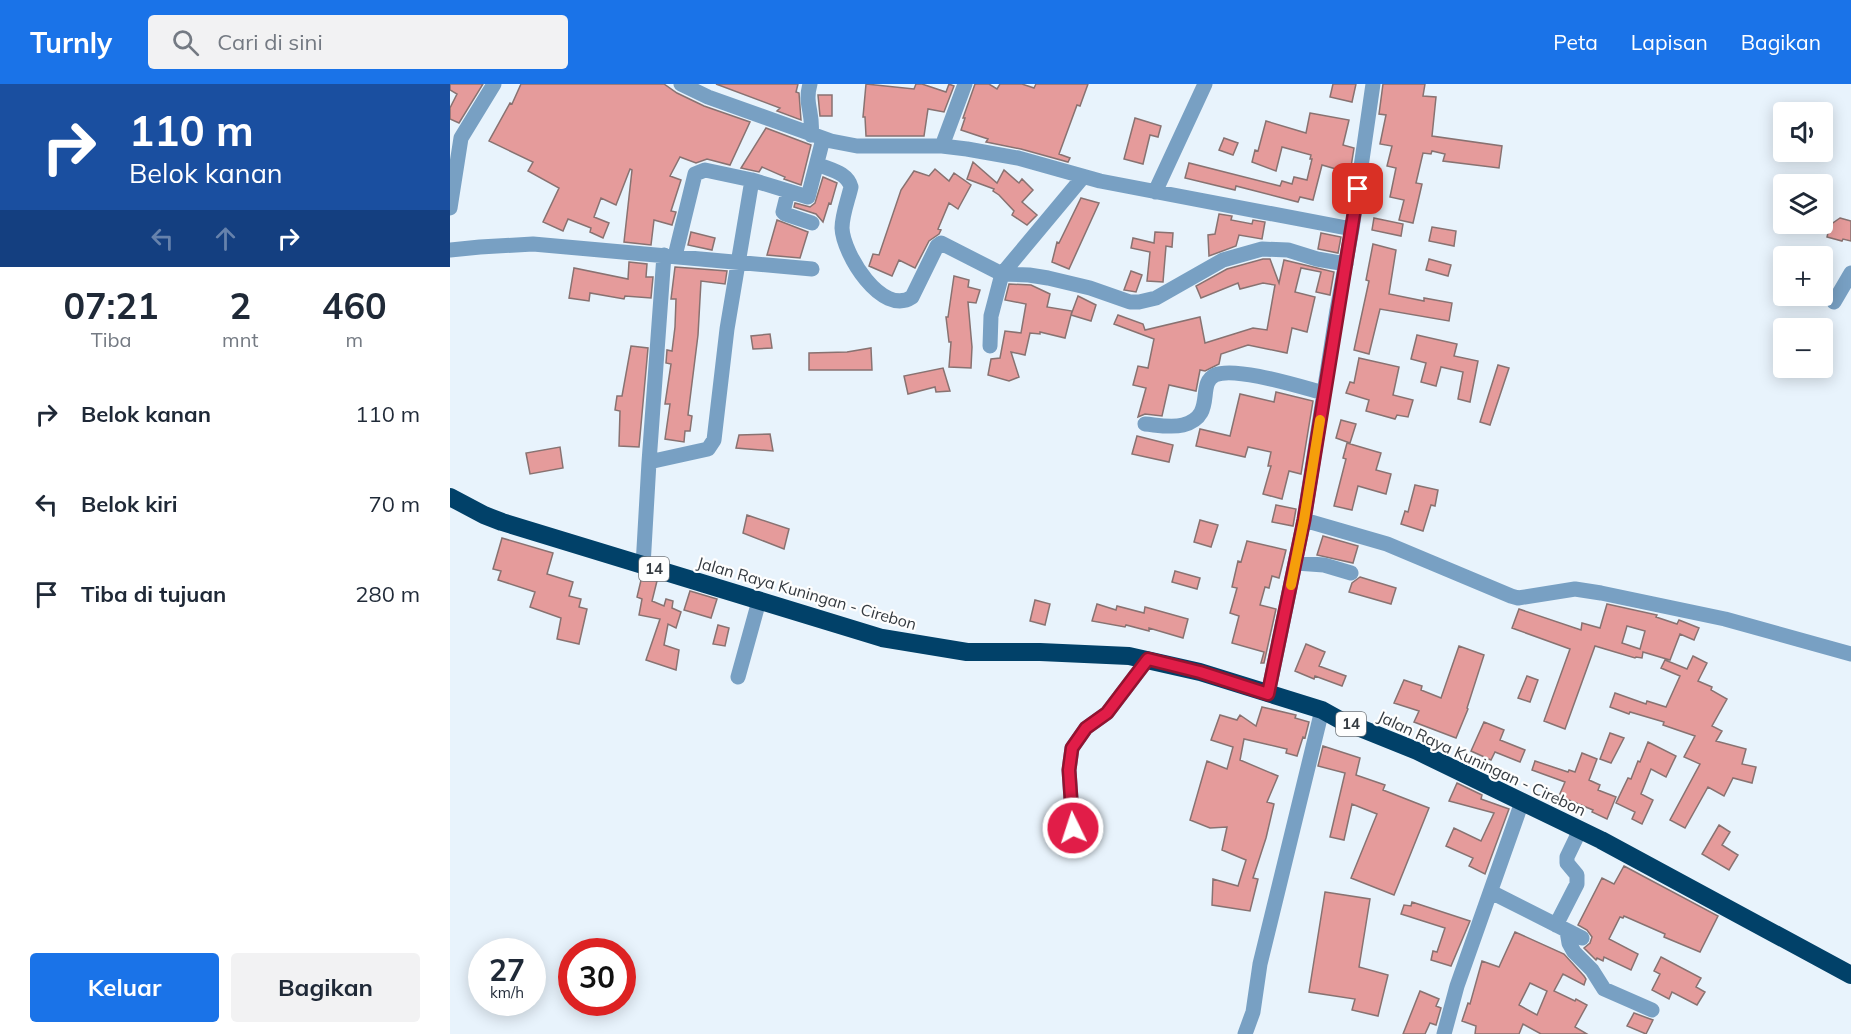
<!DOCTYPE html>
<html lang="id">
<meta charset="utf-8">
<style>
body{margin:0;font-family:Mulish,sans-serif;background:#f2f2f3;color:#1f2937;height:100vh;display:flex;flex-direction:column;font-size:22px;white-space:nowrap}
*{box-sizing:border-box;margin:0}
p{font-size:20px;color:#747a83}
.icon{flex:none;width:33px;height:33px;fill:none;stroke:currentColor;stroke-width:2;stroke-linecap:round;stroke-linejoin:round}
.map{position:relative;flex:1;overflow:hidden}
.side{display:flex;flex-direction:column;background:#fff;width:450px}
.side>*{flex:none}
.banner{background:#1a4fa0;color:#fff;overflow:hidden}
.buttons{position:absolute;left:1323px;top:18px;display:grid;gap:12px}
.buttons a{display:grid;place-items:center;width:60px;height:60px;border-radius:6px;background:#fff;box-shadow:0 3px 15px #0003;font-size:30px}
.speed{position:absolute;left:18px;top:854px;display:flex;gap:12px;font-size:30px;font-weight:700;text-align:center}
.speed>*{display:grid;place-content:center;width:78px;height:78px;border-radius:50%;background:#fff;box-shadow:0 3px 15px #0003;line-height:1}
.speed small{font-size:15px;font-weight:400}
.speed .limit{border:9px solid #d22;background:#fff;color:#111}
.pin{position:absolute;display:grid;place-items:center;width:51px;height:51px;color:#fff;margin:-26px;border-radius:12px;box-shadow:0 3px 9px #0006}
.me{position:absolute;width:66px;margin:-33px;rotate:356deg;stroke-linejoin:round;filter:drop-shadow(0 0 4px #0008)}
.turn{display:flex;align-items:center;gap:21px;height:126px;padding:0 30px;font-size:27px}
.turn .icon{width:78px;height:78px;stroke-width:2.5}
.turn b{display:block;font-size:42px;line-height:51px}
.lanes{display:flex;align-items:center;height:57px;padding:0 30px;background:#0003;justify-content:center;gap:30px;direction:ltr}
.lanes .off{opacity:.35}
.eta{display:flex;justify-content:space-evenly;align-items:center;height:102px;text-align:center}
.eta b{font-size:36px;font-weight:700;line-height:42px}
.action{display:flex;gap:12px;margin-top:auto;padding:12px 30px}
.action a{flex:1;height:69px;border-radius:6px;background:#1a73e8;color:#fff;font-size:24px;font-weight:700;line-height:69px;text-align:center}
.action a+a{background:#f2f2f3;color:#1f2937}
ul{padding:0;list-style:none}
li{display:flex;align-items:center;gap:18px;height:90px;padding:0 30px}
li div{flex:1}
li b{display:block;font-size:22px}
li em{font-style:normal}
header{display:flex;align-items:center;gap:36px;box-sizing:border-box;height:84px;padding:0 30px;background:#1a73e8;color:#fff}
header strong{font-size:28px}
nav{display:flex;gap:33px;margin-inline-start:auto;font-size:21px}
.search{width:420px;height:54px;background:#f2f2f3;display:flex;align-items:center;gap:15px;box-sizing:border-box;padding:0 21px;border-radius:6px;color:#747a83;font-size:22px}
main{display:flex;flex:1;min-height:0}
.map>svg:first-child{display:block}
.building{fill:#e59b9b;stroke:#887271;stroke-width:1.5;fill-rule:evenodd}
.lines{fill:none;stroke-linecap:round;stroke-linejoin:round}
.minor{stroke:#78a0c3;stroke-width:15}
.highway{stroke:#014169;stroke-width:18}
.route-casing{stroke:#92132f;stroke-width:15}
.route{stroke:#e11d48;stroke-width:10}
.slow{stroke:#f59e0b;stroke-width:10}
.labels{text-anchor:middle;stroke-width:4.5;stroke-linejoin:round;paint-order:stroke}
.shield{fill:#fefefe;stroke:#71767a;stroke-width:1.5}
.shield-label{font-size:15px;font-weight:bold;fill:#353b41}
.street-label{font-size:16px;fill:#353b41;stroke:#fefefe}
</style>
<header>
<strong>Turnly</strong>
<div class="search"><svg class="icon" aria-label="search" viewBox="0 0 24 24"><circle cx="10" cy="10" r="6"/><path d="M15 15l6 6"/></svg>Cari di sini</div>
<nav><a>Peta</a><a>Lapisan</a><a>Bagikan</a></nav>
</header>
<main>
<section class="side">
<div class="banner">
<div class="turn"><svg class="icon" aria-label="right" viewBox="0 0 24 24"><path d="M7 20v-9h11M14 6l5 5-5 5"/></svg><div><b>110 m</b>Belok kanan</div></div>
<div class="lanes"><svg class="icon off" aria-label="left" viewBox="0 0 24 24"><path d="M17 20v-9H6M10 6l-5 5 5 5"/></svg><svg class="icon off" aria-label="ahead" viewBox="0 0 24 24"><path d="M12 20V5M6 11l6-6 6 6"/></svg><svg class="icon" aria-label="right" viewBox="0 0 24 24"><path d="M7 20v-9h11M14 6l5 5-5 5"/></svg></div>
</div>
<div class="eta">
<div><b>07:21</b><p>Tiba</p></div>
<div><b>2</b><p>mnt</p></div>
<div><b>460</b><p>m</p></div>
</div>
<ul>
<li><svg class="icon" aria-label="right" viewBox="0 0 24 24"><path d="M7 20v-9h11M14 6l5 5-5 5"/></svg><div><b>Belok kanan</b></div><em>110 m</em></li>
<li><svg class="icon" aria-label="left" viewBox="0 0 24 24"><path d="M17 20v-9H6M10 6l-5 5 5 5"/></svg><div><b>Belok kiri</b></div><em>70 m</em></li>
<li><svg class="icon" aria-label="arrive" viewBox="0 0 24 24"><path d="M6 21V4h12l-3 4 3 4H6"/></svg><div><b>Tiba di tujuan</b></div><em>280 m</em></li>
</ul>
<div class="action"><a>Keluar</a><a>Bagikan</a></div>
</section>
<div class="map">
<svg width="1401" height="950" viewBox="0 0 1401 950">
<rect width="100%" height="100%" fill="#e8f3fc"/>
<path class="building" d="M0 0H33L9 39 0 35V24L7 10 0 6Z
M71 0H214L227 9 254 22 300 38 280 81 257 75 246 79 230 73 220 92 231 96 221 127 226 128 222 141 204 136 201 161 174 158 182 86 180 85 166 121 151 114 144 133 159 139 153 154 140 148 141 144 118 135 113 147 93 138 109 104 78 87 83 78 39 57 60 19 62 20Z
M266 0H348L346 8 349 9 351 36 327 27 330 24Z
M416 0 464 5 466 0H472L496 8 499 0 504 2 494 28 478 25 474 52H416L415 33H413Z
M525 0H539L547 5 550 0H572L584 4 586 0H638L630 22 627 21 609 70 620 74 618 78 571 65 536 58 538 55 511 46 515 34H513Z
M883 0H906L902 18 880 13Z
M933 0H975L973 12 986 13 982 52 1052 62 1049 84 993 77 995 70 982 67 981 70 973 69 966 99 972 100 963 139 949 136 954 116 940 113 946 84 937 82 942 62 930 60 936 31 929 30Z
M368 11H382V32H370Z
M860 29 899 36 893 61 904 64 900 89 872 81 863 116 850 113 848 118 786 102 785 106 735 94 739 79 830 102 832 97 842 100 844 93 857 96 862 75H860L861 71 832 63 826 87 802 78 805 66 808 67 816 37 856 49Z
M685 34 711 42 708 53 700 51 693 80 674 75Z
M316 44 361 61 351 101 334 95 335 93 312 83 309 88 291 84Z
M774 54 788 59 783 71 769 66Z
M523 78 547 99 554 86 569 99 572 95 583 106 572 118 587 131 577 141 562 131 564 127 549 111 543 107 544 105 517 95Z
M485 85 499 97 504 89 521 101 508 125 499 119 488 145 491 146 489 150 479 157 465 184 449 176 442 192 419 182 423 170 429 171 451 106 464 87 479 92Z
M373 93 387 99 381 120 379 119 373 138 366 130 344 123 345 119 360 123 365 119Z
M631 114 649 119 619 185 602 178 607 158 609 159Z
M769 130 782 132 781 136 802 140 803 136 815 138 812 155 789 151 786 162 759 172 758 151 765 150Z
M924 134 953 140 951 152 922 146Z
M1390 134 1401 137V157L1393 155 1392 157 1377 153 1380 141Z
M327 136 358 148 350 174 317 171Z
M982 143 1006 147 1004 162 979 157Z
M241 148 265 154 262 166 238 161Z
M705 148 723 149 722 163 716 162 713 198 697 197 700 168 681 164 683 154 704 159Z
M871 149 891 153 888 169 868 165Z
M923 160 946 166 939 210 974 217V214L1002 219 999 237 930 225 919 270 904 266 919 197 916 196Z
M813 175H820L829 199 834 176 884 188 880 211 866 208 871 188 851 184 845 208 865 213 857 248 842 244 837 269 798 261 771 270 769 280 755 287 750 286 746 307 719 301 712 332 695 330 688 333 696 304 683 301 688 282 698 284 704 255 664 240 668 231 693 240 695 246 750 233 755 259 803 244 817 246 825 201 813 199 790 205 788 199 751 214 746 202 777 185Z
M979 175 1001 181 998 192 976 186Z
M179 178 197 180 196 193H203L201 214 175 212 174 215 140 209 139 217 119 214 124 184 178 195Z
M225 183 277 187 275 200 251 197 248 251 238 331 242 332 240 347H235L234 358 215 355 220 320H215L221 280 216 279 217 266 222 267 225 243 226 215H221Z
M681 187 692 191 686 208 674 206Z
M504 192 519 196 518 203 530 206 526 219 518 218 522 263 521 284 499 283 501 258H499L496 233H498Z
M559 200 581 201 600 210 597 223 622 227 615 254 590 248V250L580 249 575 271 561 268 569 293 559 297 538 291 541 275 550 274 555 247 571 249 576 220 555 216Z
M628 212 646 221 641 237 621 231Z
M320 250 322 264 303 265 301 252Z
M967 251 1007 260 1004 272 1028 277 1020 318 1008 315 1013 288 991 283 986 302 971 298 976 279 961 275Z
M181 262 198 264 189 363 169 362 170 327 165 326 167 312H172Z
M421 264 422 286H359V269L397 268Z
M909 274 949 283 943 311 963 316 958 333 947 331 945 335 916 327 919 316 896 309 900 298 904 299Z
M1048 281 1059 284 1040 341 1030 338Z
M493 284 500 307 486 308 485 303 458 310 454 292Z
M826 308 863 317 851 390 839 387 832 415 813 410 821 382H818L821 368 798 363 795 373 746 362 750 345 780 352 790 310 824 318Z
M891 336 906 340 900 359 886 354Z
M320 350 323 367 286 364 289 351Z
M687 352 723 361 719 378 682 370Z
M897 359 931 369 926 386 941 390 936 410 908 402 902 426 884 422 896 375 893 374Z
M110 363 113 384 80 390 76 369Z
M965 401 988 406 985 422 981 421 973 447 951 440 955 427 958 428Z
M826 421 846 425 843 442 822 438Z
M297 431 339 445 334 465 293 449Z
M750 436 768 441 761 463 744 458Z
M873 452 908 462 903 479 867 471Z
M52 454 103 469 97 490 123 498 119 512 131 515 129 523 137 525 129 560 107 555 111 534 80 523 85 508 48 496 51 487 43 485Z
M797 457 836 466 829 494 822 492 819 504 815 503 810 521 826 525 814 579H811L814 568 782 559 789 532 780 529 787 504 782 503 788 477 791 478Z
M725 487 750 494 747 505 722 498Z
M192 492 207 497 202 517 214 522 216 515 223 517 222 524 231 528 226 544 218 540 214 561 229 566 226 586 196 576 210 535 189 531 192 515 187 513Z
M910 493 946 504 941 520 899 508 902 499Z
M240 507 267 515 261 534 234 526Z
M585 516 600 520 595 541 580 537Z
M647 520 666 526 667 522 694 529 695 523 738 535 733 554 699 544V547L676 541 675 543 642 537Z
M1157 520 1207 531 1206 533 1227 540 1229 536 1249 544 1244 556 1230 550 1220 576 1193 568 1192 574 1186 573 1185 574 1145 562 1115 645 1094 637 1120 565 1062 544 1069 525 1131 546 1132 539 1150 544ZM1177 542 1195 547 1190 565 1172 559Z
M268 541 279 544 275 562 263 560Z
M856 560 875 568 869 582 896 592 892 602 865 592 864 595 845 587Z
M1009 562 1034 571 1017 624 1018 625 1006 654 964 638 969 627 944 619 954 596 972 602 971 606 991 614Z
M1243 572 1257 579 1248 597 1262 603 1261 606 1277 615 1262 642 1272 647 1266 657 1296 665 1292 680 1306 683 1302 699 1283 694 1274 712 1258 703 1235 744 1220 736 1250 680 1234 673 1245 652 1213 641 1214 638 1180 628 1179 630 1160 623 1165 609 1196 620 1197 617 1216 623 1230 592 1211 584 1215 576 1237 585Z
M1077 592 1088 596 1080 618 1068 614Z
M812 623 846 631 845 634 859 638 855 654 853 653 847 672 836 669 837 665 794 655 790 676 828 692 817 718 824 720 816 754 803 794 808 795 800 827 762 821 763 795 788 802 796 776 772 766 777 743 760 744 740 736 757 677 777 685 783 663 761 656 770 631 787 636 790 631 806 642Z
M1034 638 1054 646 1050 656 1075 666 1070 678 1045 668 1041 676 1021 667Z
M1160 649 1174 654 1161 679 1150 675Z
M1198 658 1226 672 1216 693 1201 685 1191 710 1203 716 1192 740 1182 735 1185 728 1166 719 1178 694 1181 695 1188 677 1190 678Z
M873 662 910 674 906 691 935 701 933 706 979 724 944 811 901 794 927 730 902 720 894 756 880 753 895 689 868 682Z
M1132 669 1147 675 1139 696 1150 701 1148 706 1166 713 1157 735 1142 728 1143 726 1109 712 1115 698 1082 686 1085 677 1118 688 1119 686 1125 688Z
M1007 699 1032 711 1031 715 1059 725 1035 790 1019 782 1023 774 996 762 1004 744 1031 757 1044 729 999 717Z
M1269 741 1280 748 1272 761 1288 771 1279 786 1252 770Z
M1174 782 1268 832 1250 868 1214 853 1215 850 1174 832 1173 834 1170 833 1159 855 1188 870 1181 886 1154 873 1153 877 1147 874 1146 876 1134 864 1140 859 1142 853 1137 846 1128 841 1152 794 1164 800Z
M875 808 920 815 909 883 938 891 928 932 902 926 905 915 859 908Z
M962 818 1020 837 1001 882 981 876 983 867 987 868 995 844 951 830 954 821 961 822Z
M1065 848 1114 870 1134 892 1136 895 1134 901 1113 890 1104 907 1125 917 1126 915 1137 921 1125 943 1137 950H1091L1073 940 1069 950H1025L1026 942 1012 937 1018 919 1020 920 1032 877 1049 883ZM1080 899 1097 907 1087 931 1069 921Z
M1211 873 1251 894 1246 903 1255 908 1247 921 1222 908 1219 915 1202 906 1210 890 1204 887Z
M970 907 989 915 986 922 991 924 986 941 980 939 975 950H953Z
M1184 929 1203 936 1196 950 1177 942Z"/>
<g class="lines">
<path class="minor" d="M231 0 258 13 381 57 407 62H492L517 65 568 74 650 97 902 145
M360 0C354 21 364 29 361 51
M492 62 515 0
M367 80C380 86 397 88 401 103 398 116 392 131 392 144 393 170 432 233 462 213L487 162 491 159 552 190 579 191 598 194 640 204 680 218H689L706 214 773 176 812 165 838 166 867 175 896 180
M338 108 333 128 335 130 362 139
M705 108 755 0
M0 124 11 54 44 0
M0 166 30 163 83 160 362 185
M225 172 245 90 255 86 302 96
M1384 218 1401 189
M540 262 541 232 552 190 633 93
M695 340C707 341 721 344 733 341 767 332 746 300 765 291 785 282 851 303 874 309
M199 378 214 171
M854 436 937 460 1061 512 1068 514 1125 505 1151 509 1275 535 1401 570
M846 479 874 481 901 489
M193 482 199 378 258 365 264 356 277 245 302 96 358 113 373 55
M288 593 309 517
M818 610 854 436 887 226 902 145 923 0
M623 744 619 686 622 664 636 644 657 629 698 575
M1041 808 1132 854
M1106 841 1127 800V791L1117 779V773L1130 746
M1117 847 1119 859 1124 868 1142 886 1154 905 1202 926
M795 950 803 928 810 880 872 626
M994 950 1007 902 1072 718"/>
<path class="highway" d="M0 413 34 431 52 438 432 554 517 568H590L679 572 750 588 872 626 890 636 967 667 1151 756 1401 891"/>
</g>
<g class="lines">
<g class="route-casing">
<path id="route" d="M623 744 619 686 622 664 636 644 657 629 698 575 750 588 818 610 854 436 908 105"/>
</g>
<use href="#route" class="route"/>
<path class="slow" d="M841 501 854 436 870 336"/>
</g>
<g class="labels">
<g class="shield">
<rect x="189" y="473" width="30" height="24" rx="4.5"/>
<rect x="886" y="628" width="30" height="24" rx="4.5"/>
</g>
<g class="shield-label">
<text x="204" y="490">14</text>
<text x="901" y="645">14</text>
</g>
<g class="street-label">
<text transform="translate(357 509) rotate(16)" y="6">Jalan Raya Kuningan - Cirebon</text>
<text transform="translate(1032 679) rotate(25)" y="6">Jalan Raya Kuningan - Cirebon</text>
</g>
</g>
</svg>
<div class="buttons">
<a><svg class="icon" aria-label="sound" viewBox="0 0 24 24"><path d="M4 9h4l5-4v14l-5-4H4zM17 9q2 3 0 6"/></svg></a>
<a><svg class="icon" aria-label="layers" viewBox="0 0 24 24"><path d="M12 4l9 5-9 5-9-5zM3 14l9 5 9-5"/></svg></a>
<a>+</a>
<a>−</a>
</div>
<div class="speed"><div>27<small>km/h</small></div><div class="limit">30</div></div>
<div class="pin" style="left:908px;top:105px;background:#d93025"><svg class="icon" aria-label="arrive" viewBox="0 0 24 24"><path d="M6 21V4h12l-3 4 3 4H6"/></svg></div>
<svg class="me" style="left:623px;top:744px" viewBox="-20 -20 40 40"><circle r="17" fill="#e11d48" stroke="#fff" stroke-width="3"/><path d="M0-11L8 9 0 5-8 9z" fill="#fff"/></svg>
</div>
</main>
